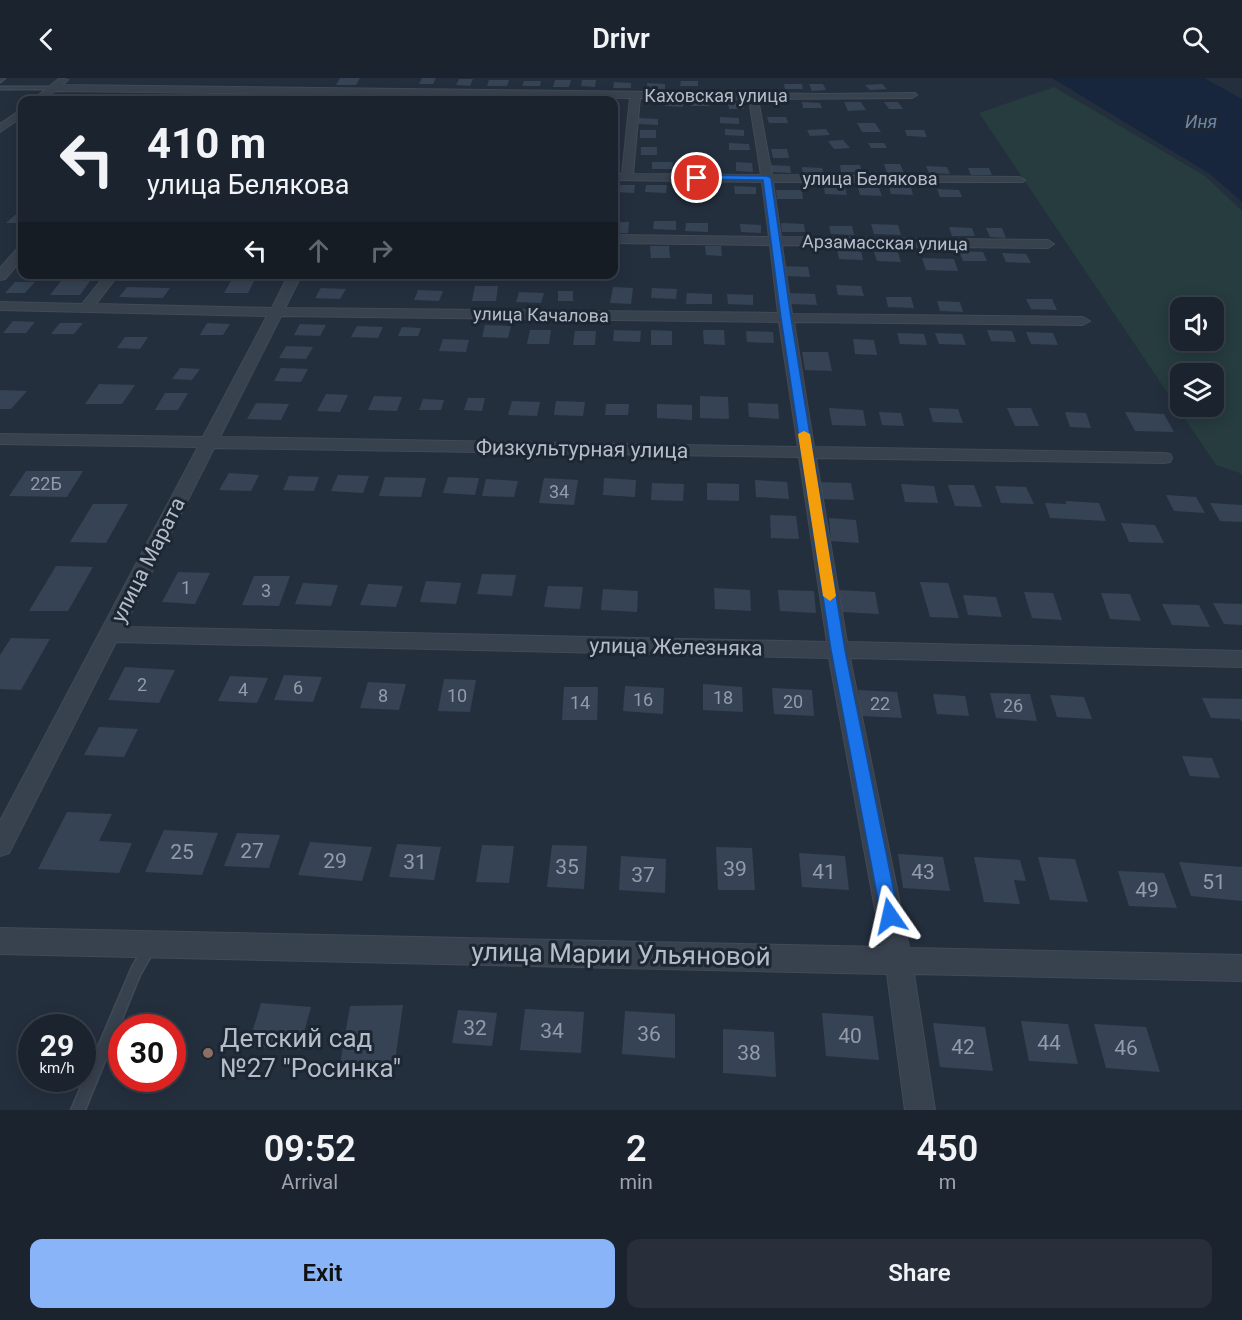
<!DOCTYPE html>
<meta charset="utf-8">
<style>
body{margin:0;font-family:Roboto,sans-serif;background:#282f3a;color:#f1f3f6;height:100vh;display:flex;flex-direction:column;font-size:22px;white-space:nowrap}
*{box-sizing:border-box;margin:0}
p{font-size:20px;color:#a0a4aa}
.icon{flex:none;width:33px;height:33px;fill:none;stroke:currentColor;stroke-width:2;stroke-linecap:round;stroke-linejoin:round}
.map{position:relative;height:1032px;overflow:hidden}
.side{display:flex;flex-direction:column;background:#1b232e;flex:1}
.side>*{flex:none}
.guide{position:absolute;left:18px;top:18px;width:600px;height:183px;border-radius:12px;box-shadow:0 3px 15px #0003,0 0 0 2px #39404a;background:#1b232e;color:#f1f3f6;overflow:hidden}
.buttons{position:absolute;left:1170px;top:219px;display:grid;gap:12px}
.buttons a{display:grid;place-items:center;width:54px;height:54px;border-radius:12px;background:#1b232e;box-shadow:0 3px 15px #0003,0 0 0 2px #39404a;font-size:30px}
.speed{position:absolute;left:18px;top:936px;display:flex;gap:12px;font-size:30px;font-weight:700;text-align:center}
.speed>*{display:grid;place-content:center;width:78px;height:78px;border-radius:50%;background:#1b232e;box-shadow:0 3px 15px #0003,0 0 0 2px #39404a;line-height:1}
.speed small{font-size:15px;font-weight:400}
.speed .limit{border:9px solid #d22;background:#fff;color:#111}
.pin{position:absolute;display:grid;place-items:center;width:51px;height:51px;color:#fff;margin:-26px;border:3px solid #fff;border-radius:50%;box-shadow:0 2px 6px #0007}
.me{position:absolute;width:66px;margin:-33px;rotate:349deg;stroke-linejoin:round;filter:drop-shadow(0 0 4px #0008)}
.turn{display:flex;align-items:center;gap:21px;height:126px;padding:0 30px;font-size:27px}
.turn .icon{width:78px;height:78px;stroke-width:2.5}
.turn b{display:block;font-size:42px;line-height:51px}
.lanes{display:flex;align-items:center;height:57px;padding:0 30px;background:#0003;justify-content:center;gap:30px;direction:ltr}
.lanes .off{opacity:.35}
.eta{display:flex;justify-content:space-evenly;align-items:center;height:102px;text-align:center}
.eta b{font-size:36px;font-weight:600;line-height:42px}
.primary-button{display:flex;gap:12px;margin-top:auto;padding:12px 30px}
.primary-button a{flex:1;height:69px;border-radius:12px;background:#8ab4f8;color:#111;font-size:24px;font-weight:600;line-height:69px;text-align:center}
.primary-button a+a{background:#282f3a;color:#f1f3f6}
header{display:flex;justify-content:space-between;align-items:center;height:78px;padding:0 30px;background:#1b232e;font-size:27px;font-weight:600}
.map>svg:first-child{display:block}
.green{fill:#263c3f;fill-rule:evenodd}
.water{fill:#17263c}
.building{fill:#364354}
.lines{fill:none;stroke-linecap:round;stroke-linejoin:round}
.service-casing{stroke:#414a57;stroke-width:3}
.minor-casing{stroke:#414a57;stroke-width:2}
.service{fill:#38414e;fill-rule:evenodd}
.minor{fill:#38414e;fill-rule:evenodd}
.route{fill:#1a73e8;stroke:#114b97;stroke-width:1.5}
.slow{fill:#f59e0b}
.education-dot{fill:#8d6e63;stroke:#1d2633;stroke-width:2}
.labels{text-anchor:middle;stroke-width:6;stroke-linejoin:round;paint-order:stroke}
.far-street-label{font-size:18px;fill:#b4bcc9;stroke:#1d2633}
.far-water-label{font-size:18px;font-style:italic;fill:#6d86a8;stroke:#1d2633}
.number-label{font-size:18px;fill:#929caa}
.street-label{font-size:21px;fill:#b4bcc9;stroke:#1d2633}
.near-number-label{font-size:21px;fill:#929caa}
.near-street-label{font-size:26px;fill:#b4bcc9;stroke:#1d2633}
.near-poi-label{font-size:26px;fill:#b4bcc9;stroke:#1d2633;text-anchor:start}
</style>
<header><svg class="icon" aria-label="back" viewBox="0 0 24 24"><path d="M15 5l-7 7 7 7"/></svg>Drivr<svg class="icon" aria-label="search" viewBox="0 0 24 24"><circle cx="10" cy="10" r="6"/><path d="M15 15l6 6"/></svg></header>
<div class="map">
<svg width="1242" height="1032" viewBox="0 0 1242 1032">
<rect width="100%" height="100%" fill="#242f3e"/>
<path class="green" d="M1054 9 1205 98 1242 133V398L1240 395 1216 387 979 35ZM1180 230H1214V262H1180ZM1180 296H1214V328H1180Z"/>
<path class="water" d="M1052 0H1204L1242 21V124L1210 96Z"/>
<path class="building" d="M340 0H360L356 7H336Z
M422 0H436L433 6H419Z
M459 1H473L470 8 456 7Z
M489 2H509L507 8H487Z
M555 2H571L569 9H553Z
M582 2H596L595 9 581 8Z
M524 3H541L540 8H522Z
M681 3H698V8H680Z
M614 4 631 5V10H613Z
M647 5 665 6V11H647Z
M784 6H802L803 11H785Z
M809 6H823L826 12 812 13Z
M882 6 887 11 870 12 865 7Z
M65 17H81L74 22H59Z
M103 17H125L119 22H96Z
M137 17 157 18 153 22H133Z
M691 22H709V28H691Z
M665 23H684L683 29 665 28Z
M728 24 743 25 744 31H729Z
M802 24 820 25 822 30H803Z
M844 24H861L866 32 848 33Z
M884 24H898L903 31H889Z
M720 39 739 40V46L720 45Z
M767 39H786L788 45H769Z
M639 40 658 41V47L639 46Z
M857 45H875L881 54H862Z
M725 51 744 52V58L725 57Z
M826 51 830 57 810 58 807 52Z
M640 52H656V60H640Z
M905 52H924L927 59 907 58Z
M843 62 850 70 834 71 828 63Z
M729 65 749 66 750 72H729Z
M868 65H884L887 70H871Z
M641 69H657V77H641Z
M771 71H787L789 80H773Z
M652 84H673L672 91H652Z
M736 84 752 85 753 94 736 93Z
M695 86 716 87V94L695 93Z
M884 86H900L904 95H887Z
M769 87 790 88 791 95 770 94Z
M840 87H860L862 94H841Z
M926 88 947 89 950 96 929 95Z
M802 89 822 90 824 97 803 96Z
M968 90H989L992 97H971Z
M614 107H635L634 115 614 114Z
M646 107H667L666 115 645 114Z
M691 108H708V118H691Z
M734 108 756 109V116H735Z
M824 109H845L847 117 825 116Z
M889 109H911L913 117 891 116Z
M858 110H879L882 118 860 117Z
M937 111 959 112 962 119H940Z
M776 112H802L803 121H777Z
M15 137H22V145H6Z
M654 143H676V152L653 151Z
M614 144H629L628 155H614Z
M686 145H708V154L685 153Z
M781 145 804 146 805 154H782Z
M740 146 761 147V155L741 154Z
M871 146 898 147 901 157 874 156Z
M829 148H852L854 157 831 156Z
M949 149 972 150 975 158H952Z
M986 150H1002L1006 160 990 159Z
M650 168H669L670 180H651Z
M705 168H721L722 178 706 177Z
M837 172H861L863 182 839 181Z
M959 173 983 174 987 183H963Z
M874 174H898L901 184 877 183Z
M1002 175 1026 176 1031 185 1006 184Z
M922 180 954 181 958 193 926 192Z
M784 188 808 189 810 199 785 198Z
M232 201H255L248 215H224Z
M61 203H90L80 217H50Z
M15 204H35L25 215H5Z
M836 207 861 208 864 218 838 217Z
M475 208H498L496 223H472Z
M127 209 170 210 163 220 119 219Z
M613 209 633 210 631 226 610 225Z
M321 210 346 211 340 221 315 220Z
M652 210 677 211 676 221 651 220Z
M418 212 443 213 439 223 414 222Z
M558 213H573V223H558Z
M519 214 544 215 541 225 516 224Z
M687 215 712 216V226H686Z
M790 215 815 216 817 227 791 226Z
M727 216 753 217V227L728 226Z
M886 219H911L914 230 888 229Z
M1026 221H1052L1057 232 1031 231Z
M937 223 960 224 963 234 940 233Z
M13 243 35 244 26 255H3Z
M60 245H83L74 256H51Z
M207 245 230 246 223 257H200Z
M300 246 326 247 320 258 294 257Z
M485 247 511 248 508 260 482 259Z
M357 248 383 249 378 260 351 259Z
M402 249 421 250 418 258H398Z
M530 252H551L549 266H527Z
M614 252 641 253 640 264 613 263Z
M651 252 672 253V267H651Z
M703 252H724L725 267 704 266Z
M987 252 1012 253 1016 264 991 263Z
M575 253H596L595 267H573Z
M746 253 773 254 774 265 747 264Z
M1026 254 1053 255 1058 267 1031 266Z
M897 255 924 256 927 267 900 266Z
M935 255 962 256 966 267 939 266Z
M125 259H148L140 271 117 270Z
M443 261 469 262 466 274 439 273Z
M853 261 874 262 877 277 855 276Z
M286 268 313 269 306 281 279 280Z
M802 274H828L832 293 805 292Z
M180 290 200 291 192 302 172 301Z
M281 290 308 291 301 304 274 303Z
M99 306 135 307 122 326H85Z
M0 312 27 313 11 331H0Z
M165 315H188L178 332H155Z
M326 316 348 317 340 334 317 333Z
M374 318 402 319 397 333 368 332Z
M700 318 728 319 729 341 700 340Z
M468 320H485L482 333 464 332Z
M423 321 444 322 441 332H419Z
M512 323 540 324 537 338 508 337Z
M556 323 585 324 583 338 554 337Z
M256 325 289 326 281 342 247 341Z
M748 325 778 326 779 341 749 339Z
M606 326H629L628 337H605Z
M657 326 692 327V342L657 340Z
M829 330 863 332 866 348 832 347Z
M929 330 958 331 963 345 933 344Z
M1007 330H1031L1039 348H1015Z
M879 334 901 335 904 348 882 347Z
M1065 334 1086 335 1091 350 1070 349Z
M1125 334 1164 336 1174 354 1135 353Z
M26 393H83L67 419 9 418Z
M229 395 259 397 251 413 219 412Z
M338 397 369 398 363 415 331 413Z
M289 398 319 399 314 413 283 412Z
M385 399 426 400 421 419 379 418Z
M448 399 479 400 475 417 443 415Z
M544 400 578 402 574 427 539 425Z
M604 400 636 402 635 419 603 417Z
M486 401 518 403 514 419 482 418Z
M755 402 787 404 789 421 756 419Z
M819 404 851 405 854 422 821 421Z
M652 405 684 406 683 423 651 422Z
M707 405 739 406V423L707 422Z
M901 406 934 408 938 425 905 424Z
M948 407H974L982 429 955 428Z
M995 408 1026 409 1034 426 1001 425Z
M1166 417 1196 419 1205 435 1174 433Z
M1066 423 1099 425 1106 443 1050 440 1045 425 1066 426Z
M1210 425 1242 427V444L1220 443Z
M93 426H128L106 465 70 464Z
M770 437 796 438 799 461 771 460Z
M829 440 856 442 859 465 831 463Z
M1121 445 1155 447 1164 465 1129 464Z
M56 488 93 489 68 533H29Z
M178 494 210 495 195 526 162 524Z
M482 496 516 497 512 518 477 516Z
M254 498H290L279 528 242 527Z
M426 503 461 505 456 526 420 524Z
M920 504 948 505 959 540 930 539Z
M303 505 338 507 331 528 295 526Z
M368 506 403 508 396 529 360 527Z
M548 508 583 509 580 531 544 529Z
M714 510 750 512 751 533 715 531Z
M603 511 638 513 637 534 601 532Z
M778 512 814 513 816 535 780 533Z
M839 512 875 514 879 536 842 534Z
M1024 514 1053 515 1062 542 1032 540Z
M1101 515 1130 516 1141 543 1110 541Z
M963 517 996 519 1002 539 968 537Z
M1213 525 1242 526V547L1224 546Z
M1162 526 1199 527 1210 549 1172 547Z
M11 560 50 561 21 612 0 611V577Z
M125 589 175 592 159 625 108 622Z
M284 597 322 599 313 624 274 622Z
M230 598 268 600 257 625 218 623Z
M444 601 476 602 470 634 438 633Z
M368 604 406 606 399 632 360 630Z
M703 606 742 609 743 634 703 632Z
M625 608 664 610 663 636 623 633Z
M564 609H598L597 642H562Z
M772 610 812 612 814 638 774 636Z
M858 612 897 614 902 640 862 638Z
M990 615 1030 616 1037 643 996 640Z
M933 616 965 618 969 638 937 636Z
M1050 617 1084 619 1092 641 1057 639Z
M1202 620 1242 621V644L1240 641 1211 640Z
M99 649 138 651 124 679 84 677Z
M1182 678 1212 680 1220 700 1190 698Z
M67 734 112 736 99 763 132 765 119 795 38 791Z
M164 752 218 755 202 797 145 794Z
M237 755 280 757 269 790 224 788Z
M310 764 372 769 362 803 298 797Z
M397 766 441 769 434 802 389 799Z
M482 767 514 768 509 805 476 804Z
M552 767 587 768 584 811 547 809Z
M716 769 752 770 755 812H718Z
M799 775 845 778 849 812 802 809Z
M898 776 943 779 950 813 903 810Z
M621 778 666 781 665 815 619 812Z
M974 779 1020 782 1026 803 1014 802 1020 826 984 824Z
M1038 779 1075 781 1088 824 1050 822Z
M1179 784 1242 789V823L1191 818Z
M1118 793 1164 795 1177 830 1129 828Z
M261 925 311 929 299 972 248 968Z
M403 927 393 997 338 998 350 928Z
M525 931 584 934 581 975 520 972Z
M458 932 497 935 492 968 452 965Z
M625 933 675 936V980L622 976Z
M822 935 873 938 879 982 826 978Z
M1021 943 1068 946 1078 986 1029 983Z
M933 945 985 949 993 993 940 989Z
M1094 946 1146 949 1160 994 1106 990Z
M723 951 774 954 776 999 723 995Z"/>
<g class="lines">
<g class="service-casing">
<path id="service" d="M5 0 0 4 1 0Z
M0 9H53L55 10 53 11H0Z
M149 865 153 867 155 871 140 897 85 1032H71L132 889 145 867Z"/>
</g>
<g class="minor-casing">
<path id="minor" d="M60 0 68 2 62 7 824 16 915 15 917 17 912 20 758 21 772 97 1019 99 1025 102 1023 104H773L781 159 1048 162 1054 166 1048 170 782 167 792 236 1083 239 1090 243 1083 247 794 244 814 369 1164 375 1170 376 1172 380 1170 384 1164 385 816 380 847 564 1242 573V589L850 580 909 870 1242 877V903L914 896 935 1032H905L887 896 0 876V850L882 869 829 580 116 564 9 775 0 778V743L198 369 0 366V356L203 359 267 238 0 232V224L82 226 106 196H119L96 226 272 230 289 196H302L285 230 778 235 770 167 614 165V157L769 159 762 104 614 102V96H622L630 20 55 13 43 22H32ZM640 20 749 21 761 97 633 96ZM281 238 779 244 798 369 220 359ZM214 370 799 379 827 564 124 549Z
M22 31V39L0 54V46Z
M22 170V181L5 201 0 202V190L17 171Z"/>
</g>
<use href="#service" class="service"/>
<use href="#minor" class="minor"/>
</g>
<path class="route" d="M697 97 767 98 771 100 791 240 845 572 899 838 896 844 890 847 883 844 881 838 831 572 781 240 763 102 694 101V98Z"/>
<path class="slow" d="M804 353 810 356 836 518 830 523 823 518 798 356Z"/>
<circle class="education-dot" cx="208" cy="975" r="6"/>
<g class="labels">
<g class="far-street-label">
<text x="716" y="24">Каховская улица</text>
<text x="870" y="107">улица Белякова</text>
<text transform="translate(885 165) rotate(1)" y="6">Арзамасская улица</text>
<text transform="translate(541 237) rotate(1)" y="6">улица Качалова</text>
</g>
<g class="far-water-label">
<text x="1201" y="50">Иня</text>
</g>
<g class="number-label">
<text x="46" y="412">22Б</text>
<text x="559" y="420">34</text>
<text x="186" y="516">1</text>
<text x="266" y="519">3</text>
<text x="142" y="613">2</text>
<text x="298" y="616">6</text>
<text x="243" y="618">4</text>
<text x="383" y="624">8</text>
<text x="457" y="624">10</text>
<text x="723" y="626">18</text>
<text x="643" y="628">16</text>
<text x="793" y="630">20</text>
<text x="580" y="631">14</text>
<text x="880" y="632">22</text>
<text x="1013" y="634">26</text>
</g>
<g class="street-label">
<text transform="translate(582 371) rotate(1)" y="7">Физкультурная улица</text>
<text transform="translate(148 482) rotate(-63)" y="7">улица Марата</text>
<text transform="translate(676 569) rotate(1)" y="7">улица Железняка</text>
</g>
<g class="near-number-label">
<text x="252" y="780">27</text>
<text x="182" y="781">25</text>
<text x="335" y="790">29</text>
<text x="415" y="791">31</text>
<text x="567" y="796">35</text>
<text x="735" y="798">39</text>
<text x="824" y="801">41</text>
<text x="923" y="801">43</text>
<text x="643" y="804">37</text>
<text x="1214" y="811">51</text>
<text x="1147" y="819">49</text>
<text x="475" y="957">32</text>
<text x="552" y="960">34</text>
<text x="649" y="963">36</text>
<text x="850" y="965">40</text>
<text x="1049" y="972">44</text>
<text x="963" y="976">42</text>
<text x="1126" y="977">46</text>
<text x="749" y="982">38</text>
</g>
<g class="near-street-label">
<text transform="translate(621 876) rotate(1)" y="9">улица Марии Ульяновой</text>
</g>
<g class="near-poi-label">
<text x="220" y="969">Детский сад<tspan x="220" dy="30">№27 "Росинка"</tspan></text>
</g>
</g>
</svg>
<div class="buttons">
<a><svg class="icon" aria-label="sound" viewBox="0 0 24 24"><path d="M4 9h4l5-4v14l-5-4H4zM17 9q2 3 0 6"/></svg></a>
<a><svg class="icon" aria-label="layers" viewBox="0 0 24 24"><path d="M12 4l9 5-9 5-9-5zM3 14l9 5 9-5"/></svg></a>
</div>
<div class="speed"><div>29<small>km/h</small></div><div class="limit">30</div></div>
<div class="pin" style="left:697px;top:100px;background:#d93025"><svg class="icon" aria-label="arrive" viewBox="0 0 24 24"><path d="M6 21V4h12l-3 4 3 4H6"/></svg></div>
<svg class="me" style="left:890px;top:838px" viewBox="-20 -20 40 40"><path d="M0-17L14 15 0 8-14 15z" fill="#1a73e8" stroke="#fff" stroke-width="4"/></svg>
<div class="guide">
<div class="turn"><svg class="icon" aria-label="left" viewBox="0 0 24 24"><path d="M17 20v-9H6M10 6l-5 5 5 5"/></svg><div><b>410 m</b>улица Белякова</div></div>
<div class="lanes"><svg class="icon" aria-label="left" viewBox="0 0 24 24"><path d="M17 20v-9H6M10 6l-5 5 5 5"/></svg><svg class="icon off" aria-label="ahead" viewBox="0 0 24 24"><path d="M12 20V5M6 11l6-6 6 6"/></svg><svg class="icon off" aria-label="right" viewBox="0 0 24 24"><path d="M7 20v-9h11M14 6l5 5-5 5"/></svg></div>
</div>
</div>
<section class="side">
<div class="eta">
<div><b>09:52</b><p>Arrival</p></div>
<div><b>2</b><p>min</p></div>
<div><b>450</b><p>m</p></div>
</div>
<div class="primary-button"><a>Exit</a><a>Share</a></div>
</section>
